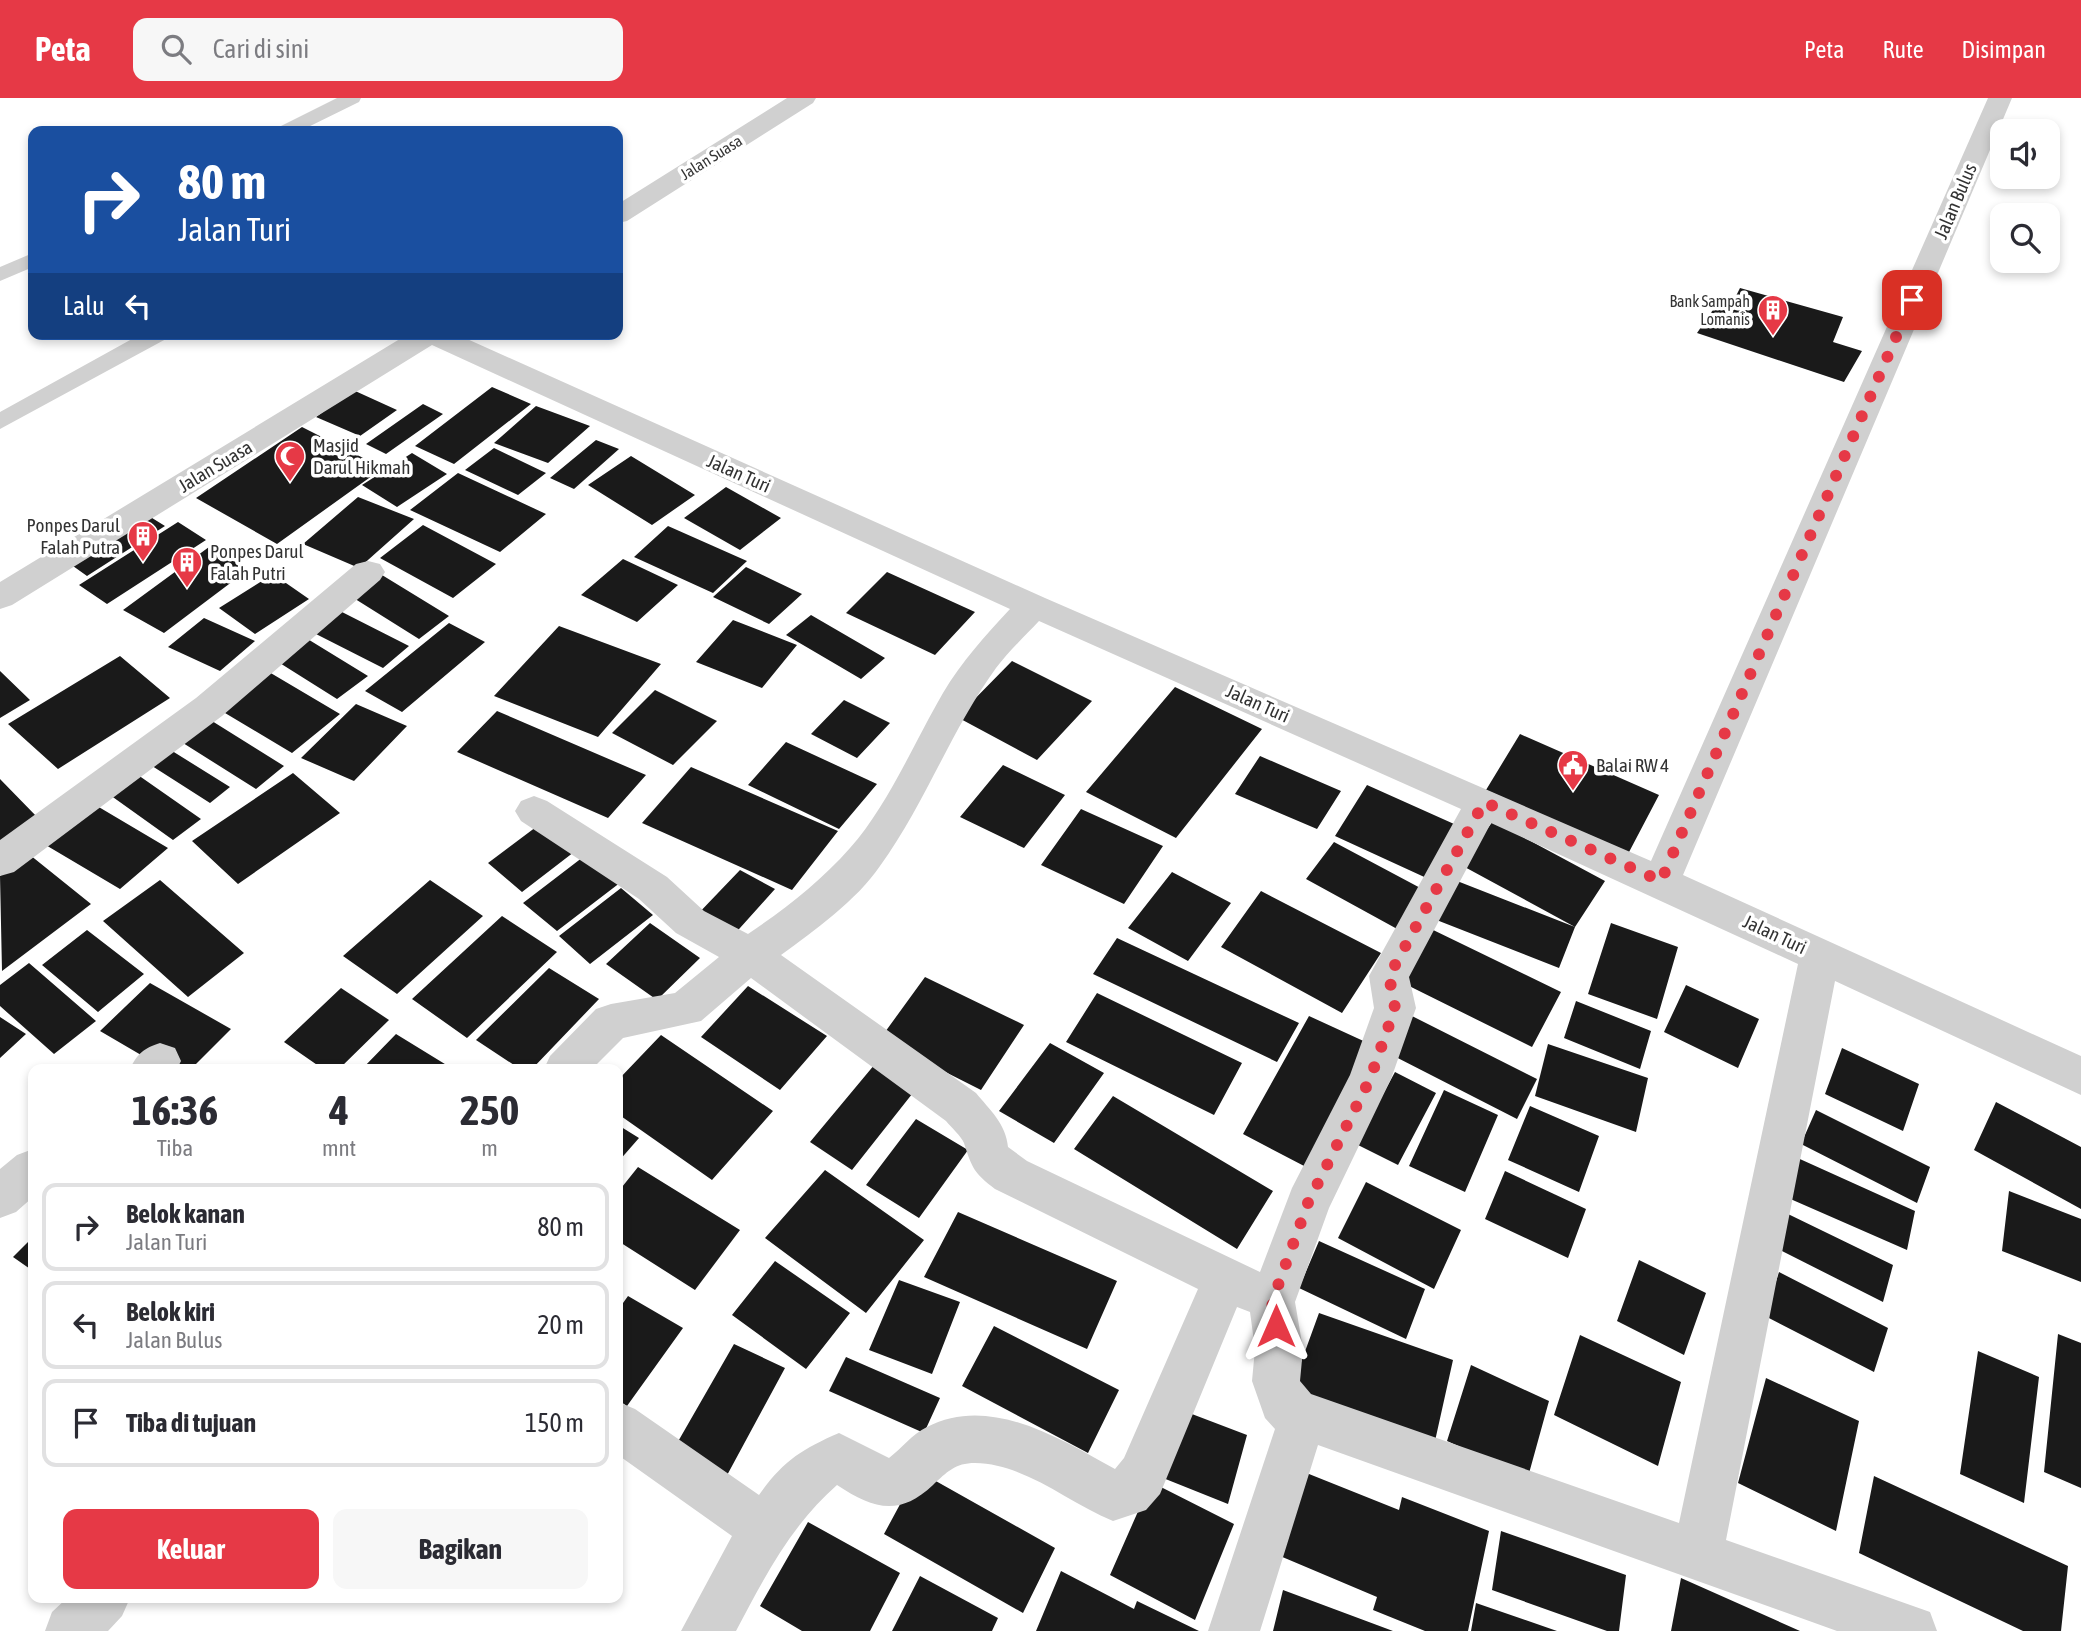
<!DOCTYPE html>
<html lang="id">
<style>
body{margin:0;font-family:"Asap Condensed",sans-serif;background:#f7f7f7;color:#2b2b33;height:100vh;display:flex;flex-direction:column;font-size:26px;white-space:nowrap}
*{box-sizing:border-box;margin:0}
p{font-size:23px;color:#7c7c81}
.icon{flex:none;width:38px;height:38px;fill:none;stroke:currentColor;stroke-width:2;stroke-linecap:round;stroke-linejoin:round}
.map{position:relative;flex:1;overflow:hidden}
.side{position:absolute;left:28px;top:966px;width:595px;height:539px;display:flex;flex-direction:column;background:#fff;border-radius:14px;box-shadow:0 4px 10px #0003}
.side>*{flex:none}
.hud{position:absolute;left:28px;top:28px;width:595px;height:214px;border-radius:14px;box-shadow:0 4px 10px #0003;background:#1a4fa0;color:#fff;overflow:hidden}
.tools{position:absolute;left:1990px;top:21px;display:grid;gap:14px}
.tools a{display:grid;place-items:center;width:70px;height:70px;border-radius:14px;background:#fff;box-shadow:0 4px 10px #0003;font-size:35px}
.pin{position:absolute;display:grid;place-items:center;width:60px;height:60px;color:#fff;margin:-30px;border-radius:14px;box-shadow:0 4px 10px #0006}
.me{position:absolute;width:77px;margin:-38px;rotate:0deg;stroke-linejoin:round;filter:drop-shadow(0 0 5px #0008)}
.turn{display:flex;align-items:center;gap:24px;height:147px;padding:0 35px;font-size:32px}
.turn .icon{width:91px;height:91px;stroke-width:2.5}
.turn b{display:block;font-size:49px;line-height:60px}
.then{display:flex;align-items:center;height:66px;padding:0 35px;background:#0003;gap:14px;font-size:26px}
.eta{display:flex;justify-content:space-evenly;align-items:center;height:119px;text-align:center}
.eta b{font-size:42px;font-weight:700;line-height:49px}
.button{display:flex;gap:14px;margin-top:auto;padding:14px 35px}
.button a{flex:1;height:80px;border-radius:14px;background:#e63946;color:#fff;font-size:28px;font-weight:700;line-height:80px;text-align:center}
.button a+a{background:#f7f7f7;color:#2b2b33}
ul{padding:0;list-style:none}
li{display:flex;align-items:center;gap:21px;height:88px;margin:0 14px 10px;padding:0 21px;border:4px solid #e1e1e2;border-radius:14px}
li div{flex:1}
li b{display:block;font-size:26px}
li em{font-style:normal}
header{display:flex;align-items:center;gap:42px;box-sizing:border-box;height:98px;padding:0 35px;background:#e63946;color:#fff}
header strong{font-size:33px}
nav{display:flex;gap:38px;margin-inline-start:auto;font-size:24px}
.search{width:490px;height:63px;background:#f7f7f7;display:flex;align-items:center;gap:18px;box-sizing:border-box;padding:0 24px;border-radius:14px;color:#7c7c81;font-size:26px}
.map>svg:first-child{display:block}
.building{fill:#1a1a1a}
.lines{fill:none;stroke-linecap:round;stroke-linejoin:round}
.lane{fill:#d0d0d0;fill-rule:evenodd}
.street{fill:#d0d0d0;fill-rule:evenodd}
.route{stroke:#e63946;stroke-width:12;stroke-dasharray:0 21.6}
.labels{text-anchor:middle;stroke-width:7;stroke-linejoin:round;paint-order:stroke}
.far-street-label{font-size:16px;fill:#333;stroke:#fff}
.far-poi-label{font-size:16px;fill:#333;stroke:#fff;text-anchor:end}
.street-label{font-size:19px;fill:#333;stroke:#fff}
.poi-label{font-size:19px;fill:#333;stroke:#fff;text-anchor:start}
</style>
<header>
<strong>Peta</strong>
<div class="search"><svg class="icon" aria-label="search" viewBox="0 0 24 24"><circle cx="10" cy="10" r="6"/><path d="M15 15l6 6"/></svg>Cari di sini</div>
<nav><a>Peta</a><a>Rute</a><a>Disimpan</a></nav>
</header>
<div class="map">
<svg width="2081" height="1533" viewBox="0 0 2081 1533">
<rect width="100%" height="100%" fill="#fff"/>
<path class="building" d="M1740 190 1843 219 1833 244 1862 253 1844 284 1697 235 1717 206 1730 210Z
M492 289 531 306 454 366 415 348Z
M353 292 397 312 360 338 316 319Z
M423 306 443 316 386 356 366 346Z
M536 308 590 328 548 365 494 345Z
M302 329 383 370 277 446 196 400Z
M596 342 619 351 574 391 550 380Z
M494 350 546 375 518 397 465 372Z
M412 355 447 376 397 409 362 387Z
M631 358 695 397 652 427 588 387Z
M458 375 546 416 500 454 410 412Z
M726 389 781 420 740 452 684 420Z
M358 399 414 421 359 470 303 446Z
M144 415 165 428 87 478 66 463Z
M178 424 206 442 107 506 79 487Z
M423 427 496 466 453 500 380 460Z
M668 428 747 463 713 495 634 459Z
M209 449 249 471 164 535 123 512Z
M623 461 678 487 637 524 581 497Z
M746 469 802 496 769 526 713 499Z
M887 474 975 514 935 557 846 515Z
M273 476 309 501 255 536 219 510Z
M382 477 449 518 419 541 352 499Z
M340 513 409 548 383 570 314 535Z
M811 517 885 560 861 581 786 537Z
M204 520 255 543 220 573 168 549Z
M733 522 797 547 762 590 696 564Z
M449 525 485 544 402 614 365 593Z
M559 528 661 566 598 639 494 598Z
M306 540 368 578 337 601 275 562Z
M120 558 170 600 58 671 8 626Z
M1012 563 1092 603 1037 662 957 619Z
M0 573 30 602 0 620Z
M269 574 340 616 292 655 220 612Z
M1175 589 1262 631 1176 740 1086 694Z
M655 592 717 623 673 667 612 635Z
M844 602 890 625 857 660 811 636Z
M356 606 407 628 354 683 301 660Z
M497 613 646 677 608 720 457 654Z
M212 623 284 668 256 691 183 645Z
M1520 636 1659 697 1628 756 1486 692Z
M786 644 877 686 839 731 748 687Z
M169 651 230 689 210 705 149 666Z
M1260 658 1341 693 1317 731 1235 696Z
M1003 667 1065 697 1024 750 960 719Z
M691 669 838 733 792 792 642 725Z
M293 675 340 715 238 786 192 743Z
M138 677 201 721 173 742 110 697Z
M0 681 38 720 0 743Z
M1367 687 1463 730 1433 783 1335 738Z
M92 705 168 750 120 791 44 746Z
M1081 711 1163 748 1124 806 1041 767Z
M1493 723 1605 783 1575 829 1461 767Z
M540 726 574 754 522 794 488 765Z
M1334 744 1426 793 1399 832 1306 781Z
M587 756 621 784 557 833 523 805Z
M30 757 91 806 2 873 0 778Z
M740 772 775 791 731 840 695 819Z
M1172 774 1231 805 1188 863 1128 830Z
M1452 781 1575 829 1559 870 1434 821Z
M160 782 244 855 188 899 103 823Z
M430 782 483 818 397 896 343 858Z
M621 790 653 817 590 866 559 838Z
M1261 793 1381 855 1342 915 1221 849Z
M502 818 557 854 467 940 412 901Z
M650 825 700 860 657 902 606 866Z
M1611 825 1678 849 1657 921 1588 896Z
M1427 829 1561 894 1532 949 1395 881Z
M87 832 144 876 98 914 42 867Z
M1117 840 1299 925 1277 964 1093 876Z
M29 865 96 923 54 956 0 908V887Z
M549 870 599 901 532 971H520L476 942Z
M925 879 1024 927 981 992 880 941Z
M150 885 231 931 191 971H165L100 933Z
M1686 887 1759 921 1738 970 1664 934Z
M748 888 827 938 780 992 701 939Z
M341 890 389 922 339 971H323L284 944Z
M1097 895 1242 965 1214 1017 1066 944Z
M1576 903 1651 933 1640 971 1564 940Z
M1408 916 1537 981 1517 1021 1386 954Z
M1309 918 1370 946 1306 1069 1243 1036Z
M0 919 26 936 0 960Z
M396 936 453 971H362Z
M661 937 773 1013 712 1082 618 1016V982Z
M1050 945 1104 975 1054 1045 999 1013Z
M1548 946 1648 980 1636 1034 1535 998Z
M1842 950 1919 986 1903 1033 1825 996Z
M875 966 916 991 852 1072 810 1044Z
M1395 974 1436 995 1398 1067 1356 1046Z
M1444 992 1498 1017 1465 1094 1409 1068Z
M1113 998 1273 1093 1237 1151 1074 1051Z
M1996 1004 2081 1049V1111L1974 1052Z
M1530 1008 1599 1038 1579 1094 1508 1062Z
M1816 1012 1930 1069 1917 1105 1801 1046Z
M916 1021 968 1052 919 1120 866 1087Z
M618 1027 639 1040 618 1064Z
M1791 1057 1915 1113 1907 1152 1779 1096Z
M638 1069 740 1132 695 1192 618 1143V1094Z
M825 1072 924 1142 866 1215 765 1140Z
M1505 1073 1586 1111 1568 1160 1485 1121Z
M1366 1084 1461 1132 1434 1191 1338 1140Z
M2009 1093 2081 1121V1184L2002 1153Z
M958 1114 1117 1183 1087 1251 924 1179Z
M1788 1116 1893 1167 1883 1204 1776 1150Z
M33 1139V1173L13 1159Z
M1319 1143 1425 1191 1406 1241 1299 1190Z
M1639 1162 1706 1195 1684 1257 1617 1223Z
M775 1163 850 1215 806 1271 732 1217Z
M1779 1174 1888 1230 1874 1274 1765 1218Z
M899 1182 960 1204 932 1276 869 1252Z
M628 1198 683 1230 627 1308 618 1302V1212Z
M1319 1215 1453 1262 1435 1343 1291 1292Z
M994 1228 1119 1292 1088 1355 962 1288Z
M2058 1236 2081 1245V1390L2044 1374Z
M1580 1237 1681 1284 1658 1368 1554 1317Z
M734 1246 785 1270 725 1381 672 1354Z
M1978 1253 2039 1279 2024 1405 1960 1376Z
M846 1259 940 1300 924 1335 829 1293Z
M1471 1267 1549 1303 1528 1379 1447 1343Z
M1766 1280 1859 1323 1836 1433 1738 1385Z
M1184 1313 1247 1337 1228 1406 1163 1380Z
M918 1373 1055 1450 1023 1515 884 1436Z
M1304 1374 1399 1412 1402 1399 1489 1433 1468 1533H1425L1373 1512 1377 1499 1280 1458Z
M1874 1378 2068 1468 2061 1533H2023L1859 1455Z
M1151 1384 1234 1426 1195 1522 1110 1477Z
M808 1424 900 1475 870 1533H802L760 1508Z
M1501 1433 1626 1477 1619 1533H1607L1492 1492Z
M1061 1473 1134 1511 1137 1503 1199 1533H1036Z
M920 1478 998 1520 992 1533H892Z
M1681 1480 1800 1533H1671Z
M1283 1492 1393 1533H1273Z
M1476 1505 1557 1533H1471Z"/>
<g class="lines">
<path class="lane" d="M337 0H361L359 4 300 33H276L279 29Z
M33 155V169L0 183V169Z
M141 236H169L166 241 0 331V314Z"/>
<path class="street" d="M787 0H816L813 5 627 123 618 125V106Z
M1988 0H2012L1683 777 2081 958V997L1835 883 1726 1442 1930 1514 1937 1533H1837L1318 1347 1260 1533H1208L1275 1331 1265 1320 1252 1283 1255 1251 1250 1214 1237 1209 1160 1396 1146 1412 1113 1423C1067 1404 1026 1366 975 1365 955 1365 947 1374 933 1387 899 1419 873 1411 837 1387 791 1427 764 1480 736 1533H681L732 1438 618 1357V1304L635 1311 759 1397C783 1363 802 1351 839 1335L889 1360C902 1350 912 1336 927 1329 990 1296 1060 1341 1115 1371L1124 1360 1198 1191 995 1091C974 1075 972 1070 964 1045 961 1038 951 1029 946 1023L751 880 701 923 623 940 592 971H544L550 958 596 911 611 906 675 895 719 859 676 835 639 801 521 723 515 713 521 703 534 698 547 703 667 779 704 813 748 836C785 811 820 784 850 750 887 709 915 643 943 595 962 563 985 538 1010 511L432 247 12 507 0 511V484L408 236H456L1045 500 1651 763ZM1039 523 1461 711 1369 878 1374 910 1350 977 1292 1090 1260 1174 1027 1063 1008 1049C1006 1026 990 1012 976 995L781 857C814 833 857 802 880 768 925 706 951 632 996 570 1009 553 1025 538 1039 523ZM1491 725 1798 866 1679 1425 1311 1296 1300 1283 1303 1251 1295 1204 1329 1110 1391 981 1416 910 1409 879Z
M368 463 380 466 385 474 380 482 222 618 14 774 0 778V742L196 600 356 466Z
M160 945 175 950 181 963 177 971H130C137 956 144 950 160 945Z
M33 1051V1099L16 1114 0 1120V1071L17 1057Z
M67 1500H130L122 1518 108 1533H45L52 1514Z"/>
</g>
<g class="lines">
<path class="route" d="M1276 1228 1272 1204 1308 1105 1370 981 1395 910 1389 878 1484 704 1661 783 1912 202"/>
</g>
<defs>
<g id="building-pin" transform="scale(1.575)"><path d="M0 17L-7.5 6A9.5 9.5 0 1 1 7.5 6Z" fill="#e63946" stroke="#fff"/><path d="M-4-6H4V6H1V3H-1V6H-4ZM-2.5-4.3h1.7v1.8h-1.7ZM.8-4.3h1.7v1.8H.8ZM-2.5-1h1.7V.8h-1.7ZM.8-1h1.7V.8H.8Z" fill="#fff"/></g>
<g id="mosque-pin" transform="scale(1.575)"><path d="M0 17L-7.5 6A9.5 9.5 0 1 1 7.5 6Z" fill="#e63946" stroke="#fff"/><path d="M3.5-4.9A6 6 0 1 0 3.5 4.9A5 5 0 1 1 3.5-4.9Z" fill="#fff"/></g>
<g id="civic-pin" transform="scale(1.575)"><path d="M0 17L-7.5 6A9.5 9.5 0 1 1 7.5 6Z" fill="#e63946" stroke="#fff"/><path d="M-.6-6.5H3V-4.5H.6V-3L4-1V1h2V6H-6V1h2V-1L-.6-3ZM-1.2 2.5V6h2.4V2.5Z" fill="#fff"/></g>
</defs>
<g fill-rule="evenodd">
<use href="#building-pin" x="1773" y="212"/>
<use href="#mosque-pin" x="290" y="358"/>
<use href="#building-pin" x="143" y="438"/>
<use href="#building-pin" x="187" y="464"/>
<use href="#civic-pin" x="1573" y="667"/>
</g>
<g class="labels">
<g class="far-street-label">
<text transform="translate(711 59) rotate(-32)" y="6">Jalan Suasa</text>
</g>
<g class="far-poi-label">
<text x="1750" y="209">Bank Sampah<tspan x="1750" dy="18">Lomanis</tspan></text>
</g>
<g class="street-label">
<text transform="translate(1955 103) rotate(-67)" y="7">Jalan Bulus</text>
<text transform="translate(215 368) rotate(-31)" y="7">Jalan Suasa</text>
<text transform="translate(739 375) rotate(24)" y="7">Jalan Turi</text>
<text transform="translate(1258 605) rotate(24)" y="7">Jalan Turi</text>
<text transform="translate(1775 836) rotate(25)" y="7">Jalan Turi</text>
</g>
<g class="poi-label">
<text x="313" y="354">Masjid<tspan x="313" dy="22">Darul Hikmah</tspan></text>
<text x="120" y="434" text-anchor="end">Ponpes Darul<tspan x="120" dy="22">Falah Putra</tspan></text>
<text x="210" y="460">Ponpes Darul<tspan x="210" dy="22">Falah Putri</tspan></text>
<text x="1596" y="674">Balai RW 4</text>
</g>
</g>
</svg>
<div class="tools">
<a><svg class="icon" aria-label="sound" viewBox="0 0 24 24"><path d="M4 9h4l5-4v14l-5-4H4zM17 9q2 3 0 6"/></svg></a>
<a><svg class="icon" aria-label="search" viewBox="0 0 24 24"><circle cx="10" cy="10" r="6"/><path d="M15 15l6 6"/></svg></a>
</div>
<div class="pin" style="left:1912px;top:202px;background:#d93025"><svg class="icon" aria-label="arrive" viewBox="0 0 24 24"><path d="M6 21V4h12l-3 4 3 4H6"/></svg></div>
<svg class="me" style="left:1276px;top:1228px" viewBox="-20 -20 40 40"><path d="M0-17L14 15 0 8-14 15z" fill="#e63946" stroke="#fff" stroke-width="4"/></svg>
<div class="hud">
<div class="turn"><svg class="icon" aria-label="right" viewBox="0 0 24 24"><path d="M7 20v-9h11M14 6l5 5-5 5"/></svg><div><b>80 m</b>Jalan Turi</div></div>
<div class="then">Lalu<svg class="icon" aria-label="left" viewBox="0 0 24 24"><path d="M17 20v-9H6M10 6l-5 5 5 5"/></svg></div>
</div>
<section class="side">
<div class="eta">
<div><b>16:36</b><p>Tiba</p></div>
<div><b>4</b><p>mnt</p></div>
<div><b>250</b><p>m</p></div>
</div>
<ul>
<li><svg class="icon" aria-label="right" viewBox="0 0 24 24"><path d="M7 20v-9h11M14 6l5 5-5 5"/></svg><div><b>Belok kanan</b><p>Jalan Turi</p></div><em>80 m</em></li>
<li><svg class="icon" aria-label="left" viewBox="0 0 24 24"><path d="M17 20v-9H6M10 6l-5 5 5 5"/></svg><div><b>Belok kiri</b><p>Jalan Bulus</p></div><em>20 m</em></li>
<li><svg class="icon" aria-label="arrive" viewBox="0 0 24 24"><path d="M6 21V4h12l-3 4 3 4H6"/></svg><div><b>Tiba di tujuan</b></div><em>150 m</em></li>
</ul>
<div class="button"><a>Keluar</a><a>Bagikan</a></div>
</section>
</div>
